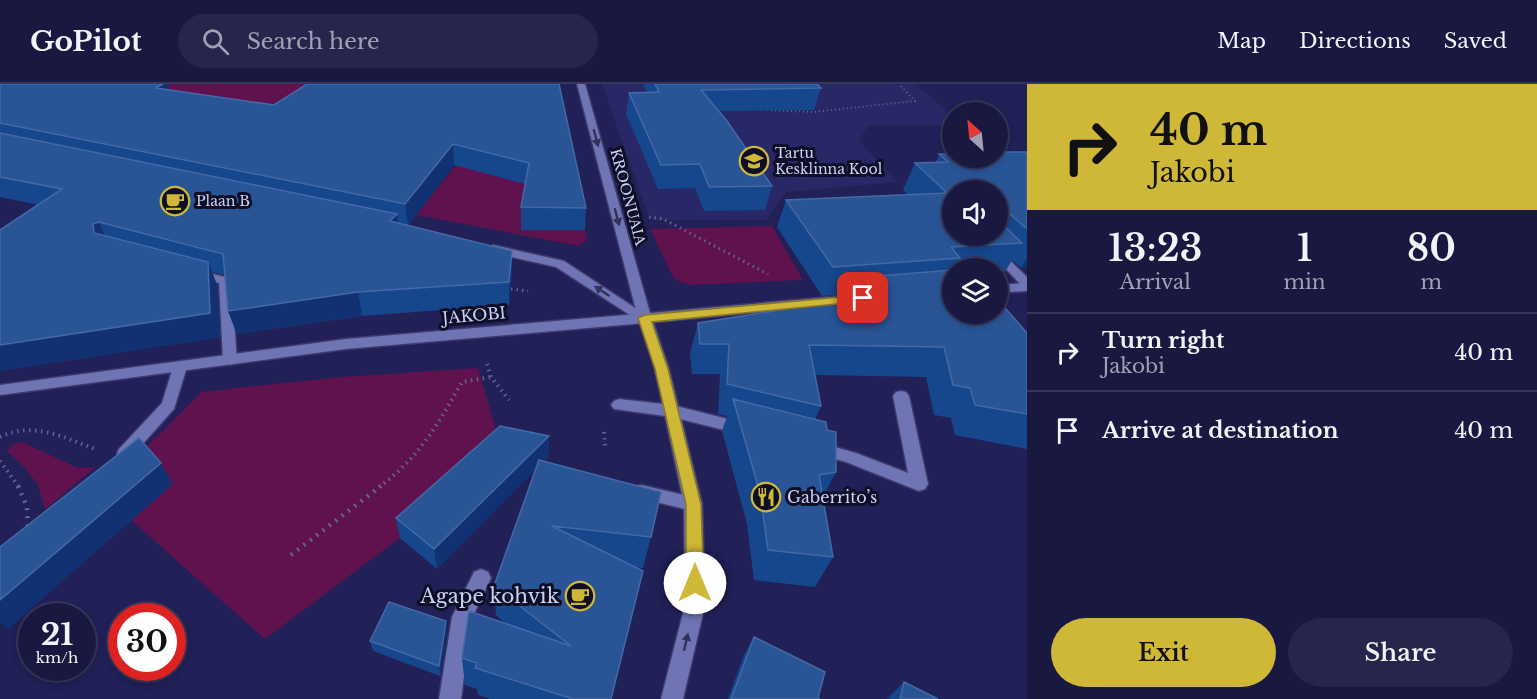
<!DOCTYPE html>
<meta charset="utf-8">
<style>
body{margin:0;font-family:"Libre Baskerville",serif;background:#26254c;color:#f1f3f6;height:100vh;display:flex;flex-direction:column;font-size:22px;white-space:nowrap}
*{box-sizing:border-box;margin:0}
p{font-size:20px;color:#9fa0b1}
.icon{flex:none;width:33px;height:33px;fill:none;stroke:currentColor;stroke-width:2;stroke-linecap:round;stroke-linejoin:round}
.map{position:relative;flex:1;overflow:hidden}
.sheet{display:flex;flex-direction:column;background:#191841;width:510px}
.sheet>*{flex:none}
.hud{background:#cfb837;color:#111;overflow:hidden}
.needle{width:39px;rotate:333deg}
.tools{position:absolute;left:942px;top:18px;display:grid;gap:12px}
.tools a{display:grid;place-items:center;width:66px;height:66px;border-radius:50%;background:#191841;box-shadow:0 3px 9px #0003,0 0 0 2px #37375a;font-size:30px}
.speed{position:absolute;left:18px;top:519px;display:flex;gap:12px;font-size:30px;font-weight:700;text-align:center}
.speed>*{display:grid;place-content:center;width:78px;height:78px;border-radius:50%;background:#191841;box-shadow:0 3px 9px #0003,0 0 0 2px #37375a;line-height:1}
.speed small{font-size:15px;font-weight:400}
.speed .limit{border:9px solid #d22;background:#fff;color:#111}
.pin{position:absolute;display:grid;place-items:center;width:51px;height:51px;color:#fff;margin:-26px;border-radius:12px;box-shadow:0 3px 9px #0006}
.me{position:absolute;width:66px;margin:-33px;rotate:0deg;stroke-linejoin:round;filter:drop-shadow(0 0 4px #0008)}
.turn{display:flex;align-items:center;gap:21px;height:126px;padding:0 24px;font-size:27px}
.turn .icon{width:78px;height:78px;stroke-width:2.5}
.turn b{display:block;font-size:42px;line-height:51px}
.eta{display:flex;justify-content:space-evenly;align-items:center;height:102px;text-align:center}
.eta b{font-size:36px;font-weight:600;line-height:42px}
.button{display:flex;gap:12px;margin-top:auto;padding:12px 24px}
.button a{flex:1;height:69px;border-radius:36px;background:#cfb837;color:#111;font-size:24px;font-weight:600;line-height:69px;text-align:center}
.button a+a{background:#26254c;color:#f1f3f6}
ul{padding:0;list-style:none}
li{display:flex;align-items:center;gap:18px;height:78px;padding:0 24px;border-top:2px solid #37375a}
li div{flex:1}
li b{display:block;font-size:22px}
li em{font-style:normal}
header{display:flex;align-items:center;gap:36px;box-sizing:border-box;height:84px;padding:0 30px;background:#191841;border-bottom:2px solid #37375a}
header strong{font-size:28px}
nav{display:flex;gap:33px;margin-inline-start:auto;font-size:21px}
.search{width:420px;height:54px;background:#26254c;display:flex;align-items:center;gap:15px;box-sizing:border-box;padding:0 21px;border-radius:33px;color:#9fa0b1;font-size:22px}
main{display:flex;flex:1;min-height:0}
.map>svg:first-child{display:block}
.built{fill:#282867}
.green{fill:#60124f}
.lines{fill:none;stroke-linecap:round;stroke-linejoin:round}
.lane-casing{stroke:#3f396b;stroke-width:3}
.street-casing{stroke:#3f396b;stroke-width:3}
.secondary-casing{stroke:#3f396b;stroke-width:3}
.path-far3{stroke:#636493;stroke-width:2;stroke-dasharray:1 3;stroke-linecap:butt}
.path-far2{stroke:#636493;stroke-width:3;stroke-dasharray:1.5 4;stroke-linecap:butt}
.path-far1{stroke:#636493;stroke-width:4;stroke-dasharray:1.5 4.5;stroke-linecap:butt}
.path{stroke:#636493;stroke-width:4.5;stroke-dasharray:2 6;stroke-linecap:butt}
.lane{fill:#6e74b4;fill-rule:evenodd}
.street{fill:#6e74b4;fill-rule:evenodd}
.secondary{fill:#6e74b4;fill-rule:evenodd}
.wall{fill:#16468c;fill-rule:evenodd}
.shaded-wall{fill:#123172}
.building{fill:#295597;stroke:#4369a6;stroke-width:1.5}
.oneway{fill:#303258}
.route{fill:#cfb837;stroke:#877824;stroke-width:1.5}
.labels{text-anchor:middle;stroke-width:6;stroke-linejoin:round;paint-order:stroke}
.far-poi-label{font-size:14px;fill:#ccd1f4;stroke:#0e0f27;text-anchor:start}
.far-street-label{font-size:14px;fill:#ccd1f4;stroke:#0e0f27}
.street-label{font-size:16px;fill:#ccd1f4;stroke:#0e0f27}
.poi-label{font-size:16px;fill:#ccd1f4;stroke:#0e0f27;text-anchor:start}
.near-poi-label{font-size:20px;fill:#ccd1f4;stroke:#0e0f27;text-anchor:end}
</style>
<header>
<strong>GoPilot</strong>
<div class="search"><svg class="icon" aria-label="search" viewBox="0 0 24 24"><circle cx="10" cy="10" r="6"/><path d="M15 15l6 6"/></svg>Search here</div>
<nav><a>Map</a><a>Directions</a><a>Saved</a></nav>
</header>
<main>
<div class="map">
<svg width="1027" height="615" viewBox="0 0 1027 615">
<rect width="100%" height="100%" fill="#212057"/>
<path class="built" d="M602 0H916L952 32V41H868L859 57 898 98 786 108 766 136H650Z"/>
<path class="green" d="M123 0H418L545 105 542 146H585L587 156 579 162 396 127 419 128 461 74Z
M772 142 803 196 690 201 676 196 671 189 650 145Z
M478 284 501 363 400 454 265 555 131 436 115 403 116 391 164 346 201 308 341 293Z
M22 358 78 384 95 383 45 426 38 401 24 383 7 367 13 360Z"/>
<g class="lines">
<g class="lane-casing">
<path id="lane" d="M974 152H985L1027 193V204L1023 203Z
M197 186 229 194 231 197 237 276 235 279 230 281 223 276 219 199 193 193 191 190Z
M180 278 187 283 174 325 131 373 125 375 119 373 117 369 119 365 162 319 173 283Z
M901 307 906 308 909 312 928 400 925 405 919 407 846 378 811 368 809 364 811 360 817 358 856 369 908 389 893 312 896 308Z
M619 315 672 321 744 339 750 341 752 345 750 349 744 351 672 333 614 325 611 321 614 317Z
M641 401 693 413 699 415 702 420 699 425 693 427 635 413 632 408 635 403Z
M481 485 488 488 491 494 472 534 461 615H439L452 533 474 488Z"/>
</g>
<g class="street-casing">
<path id="street" d="M493 161 564 177 652 235 669 285 702 420 705 521 683 615H661L685 521 684 420 655 285 639 237 556 183 489 168 487 165Z"/>
</g>
<g class="secondary-casing">
<path id="secondary" d="M577 0H585L650 229 854 211 859 212 860 215 859 218 645 239 346 265 0 311V301L346 255 637 230Z
M1027 199V207L998 209V201Z"/>
</g>
<path class="path-far3" d="M767 26 813 28 915 17 899 0"/>
<path class="path-far2" d="M649 133 663 135 768 190
M511 205 528 207"/>
<path class="path-far1" d="M487 280 491 293 509 316
M604 348 605 362
M0 353C33 337 63 353 95 365
M0 377 19 403
M379 403C419 374 438 340 462 298L491 293"/>
<path class="path" d="M18 402 27 423 28 443
M291 471 381 402"/>
<use href="#lane" class="lane"/>
<use href="#street" class="street"/>
<use href="#secondary" class="secondary"/>
</g>
<path class="wall" d="M0 0H167L169 6 274 21 559 0 586 124 585 146H521V123L525 100 454 81 408 142 512 167V190L509 221 362 232 237 250 228 227 225 191 212 188 217 201 220 253 0 287V146L39 121 0 113Z
M643 0H817L821 4 814 26 719 27 772 102 765 126 704 127 695 104 658 105 626 30 629 9H647Z
M1027 68V183L1021 184 1012 176 1005 188H998V184H952V230L1027 249V365L955 351 951 334 934 331 926 293 815 291 821 322 815 336 836 388 823 413 833 473 815 503 754 496 747 440 722 347 727 332 718 330 720 290H692L690 269 698 239 833 218 835 211 822 212 777 143 786 116 908 111 903 106 915 79 936 78 939 70ZM998 106V152H952Z
M549 352 548 373 544 377 651 453 643 484 636 483 611 615H491L478 611 477 605 465 601 462 574 506 540 496 531 494 502 536 385 437 485 400 454 396 434Z
M446 537 447 547 440 592 373 567 370 557Z
M754 553 818 614 820 615H728L744 571Z
M904 598 938 615H887Z"/>
<path class="shaded-wall" d="M163 0H167L173 18 156 4Z
M453 60 454 81 408 142 405 120Z
M397 130 400 152 390 137Z
M99 138 109 161 94 149 93 140Z
M512 167V190L509 221V198Z
M1027 174V183L1021 184Z
M208 178 217 201 220 253 0 287V261Z
M358 208 362 232 237 250 228 227Z
M549 352 548 373 437 485 434 465Z
M161 379 173 400 8 545 0 538V516Z
M446 537 447 547 440 592 439 582Z"/>
<path class="building" d="M0 0H163L156 4 274 21 307 0H559L586 124 521 123 529 79 453 60 405 120 0 39Z
M655 0H817L821 4 701 6 727 37 772 102 709 103 700 80 661 81 629 9 659 8Z
M0 49 397 130 390 137 512 167 509 198 358 208 228 227 223 170 99 138 93 140 94 149 208 178 210 229 0 261V146L62 105 0 93Z
M998 68H1027V145L1002 123H998V106H952V152H998V136L1022 159 951 163 960 174 833 183 786 116 947 109 915 79 948 78 939 70H952V74H998Z
M952 186V230H998V216L1027 249V330L975 321 970 304 953 301 944 263 809 261 821 322 727 300 729 260H700L698 239 856 214 842 195Z
M733 315 826 338 827 346 836 348V388L819 391 833 473 768 466 760 409Z
M500 342 549 352 434 465 396 434Z
M139 354 161 379 0 516V463Z
M539 376 661 408 651 453 552 442 643 487 611 615H573L475 584 477 579 462 574 469 527 571 562 494 502Z
M389 518 446 537 439 582 370 557Z
M754 553 825 588 818 614 820 615H731Z
M904 598 938 615H900Z"/>
<defs><path id="oneway-solid" d="M-6-.8H1V-3.2L6.5 0L1 3.2V.8H-6Z" transform="scale(1.5)"/></defs>
<g class="oneway">
<use href="#oneway-solid" transform="translate(596 54) rotate(75)"/>
<use href="#oneway-solid" transform="translate(617 133) rotate(75)"/>
<use href="#oneway-solid" transform="translate(602 207) rotate(-147)"/>
<use href="#oneway-solid" transform="translate(686 558) rotate(-77)"/>
</g>
<path class="route" d="M863 211 868 212V217L652 238 668 285 701 420 704 499 701 505 695 507 689 505 686 499V420L655 285 638 234 645 231Z"/>
<defs>
<g id="school-ring" transform="scale(1.5)"><circle r="9.5" fill="#0e0f27" stroke="#cfb837" stroke-width="1.5"/><path d="M0-5L7-2L0 1L-7-2ZM-4 1L0 2.5L4 1V4Q0 6-4 4Z" fill="#cfb837"/></g>
<g id="cafe-ring" transform="scale(1.5)"><circle r="9.5" fill="#0e0f27" stroke="#cfb837" stroke-width="1.5"/><path d="M-5.5-4.5H6V0H3Q3 3.5 0 3.5H-2.5Q-5.5 3.5-5.5 0ZM3-3.2v2h1.7v-2ZM-6 4.5H4V6H-6Z" fill="#cfb837"/></g>
<g id="restaurant-ring" transform="scale(1.5)"><circle r="9.5" fill="#0e0f27" stroke="#cfb837" stroke-width="1.5"/><path d="M-5-6h1v4h1v-4h1v4h1v-4h1v5L-1.5 .5V6h-2V.5L-5-1ZM5-6V6H3V1.5H1.5Q1.5-4 5-6Z" fill="#cfb837"/></g>
</defs>
<g fill-rule="evenodd">
<use href="#school-ring" x="754" y="77"/>
<use href="#cafe-ring" x="175" y="117"/>
<use href="#restaurant-ring" x="766" y="413"/>
<use href="#cafe-ring" x="580" y="512"/>
</g>
<g class="labels">
<g class="far-poi-label">
<text x="775" y="74">Tartu<tspan x="775" dy="16">Kesklinna Kool</tspan></text>
<text x="196" y="122">Plaan B</text>
</g>
<g class="far-street-label">
<text transform="translate(628 113) rotate(75)" y="5">KROONUAIA</text>
</g>
<g class="street-label">
<text transform="translate(474 231) rotate(-5)" y="6">JAKOBI</text>
</g>
<g class="poi-label">
<text x="787" y="419">Gaberrito’s</text>
</g>
<g class="near-poi-label">
<text x="559" y="519">Agape kohvik</text>
</g>
</g>
</svg>
<div class="tools">
<a><svg class="needle" viewBox="-14 -14 28 28"><path d="M0-13l5 13h-10z" fill="#e53935"/><path d="M0 13l5-13h-10z" fill="#9fa0b1"/></svg></a>
<a><svg class="icon" aria-label="sound" viewBox="0 0 24 24"><path d="M4 9h4l5-4v14l-5-4H4zM17 9q2 3 0 6"/></svg></a>
<a><svg class="icon" aria-label="layers" viewBox="0 0 24 24"><path d="M12 4l9 5-9 5-9-5zM3 14l9 5 9-5"/></svg></a>
</div>
<div class="speed"><div>21<small>km/h</small></div><div class="limit">30</div></div>
<div class="pin" style="left:863px;top:214px;background:#d93025"><svg class="icon" aria-label="arrive" viewBox="0 0 24 24"><path d="M6 21V4h12l-3 4 3 4H6"/></svg></div>
<svg class="me" style="left:695px;top:499px" viewBox="-20 -20 40 40"><circle r="19" fill="#fff"/><path d="M0-13L10 11 0 6-10 11z" fill="#cfb837"/></svg>
</div>
<section class="sheet">
<div class="hud">
<div class="turn"><svg class="icon" aria-label="right" viewBox="0 0 24 24"><path d="M7 20v-9h11M14 6l5 5-5 5"/></svg><div><b>40 m</b>Jakobi</div></div>
</div>
<div class="eta">
<div><b>13:23</b><p>Arrival</p></div>
<div><b>1</b><p>min</p></div>
<div><b>80</b><p>m</p></div>
</div>
<ul>
<li><svg class="icon" aria-label="right" viewBox="0 0 24 24"><path d="M7 20v-9h11M14 6l5 5-5 5"/></svg><div><b>Turn right</b><p>Jakobi</p></div><em>40 m</em></li>
<li><svg class="icon" aria-label="arrive" viewBox="0 0 24 24"><path d="M6 21V4h12l-3 4 3 4H6"/></svg><div><b>Arrive at destination</b></div><em>40 m</em></li>
</ul>
<div class="button"><a>Exit</a><a>Share</a></div>
</section>
</main>
